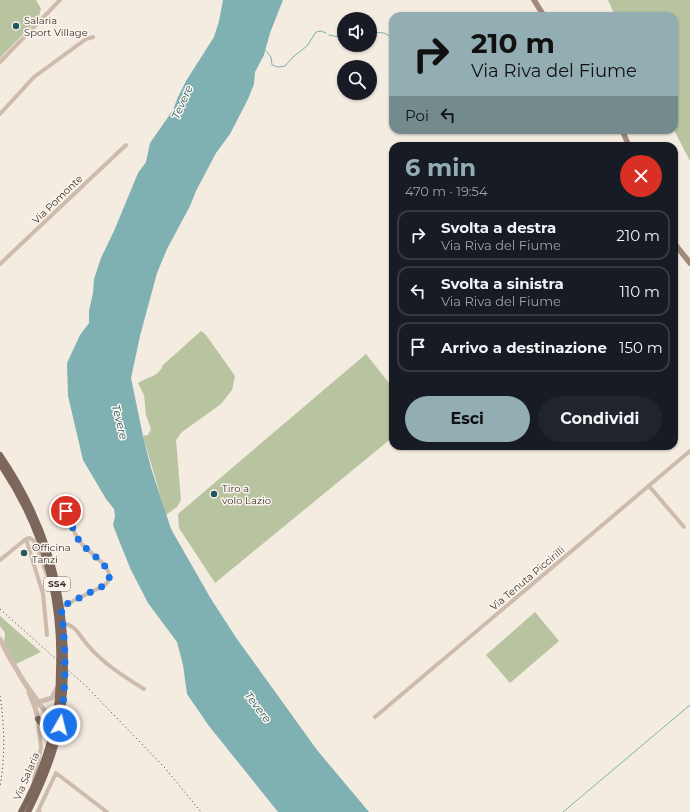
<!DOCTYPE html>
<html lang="it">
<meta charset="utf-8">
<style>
body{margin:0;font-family:Montserrat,sans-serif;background:#20242c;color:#f1f3f6;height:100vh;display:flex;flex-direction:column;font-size:15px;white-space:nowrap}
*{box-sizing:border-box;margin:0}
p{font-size:13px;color:#9ea1a6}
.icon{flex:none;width:22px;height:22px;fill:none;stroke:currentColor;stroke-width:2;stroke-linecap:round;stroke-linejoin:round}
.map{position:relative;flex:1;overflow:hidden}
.side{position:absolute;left:389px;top:142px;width:289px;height:308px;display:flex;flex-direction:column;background:#171b24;border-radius:12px;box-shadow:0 1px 3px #0004}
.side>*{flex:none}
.banner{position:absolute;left:389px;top:12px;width:289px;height:122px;border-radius:12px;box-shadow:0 1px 3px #0004;background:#92aeb2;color:#111;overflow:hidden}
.buttons{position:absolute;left:337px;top:12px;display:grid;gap:8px}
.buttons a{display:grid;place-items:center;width:40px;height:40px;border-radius:50%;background:#171b24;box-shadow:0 1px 3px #0004;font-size:20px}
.pin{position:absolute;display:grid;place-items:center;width:34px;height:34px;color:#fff;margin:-17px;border:2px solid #fff;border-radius:50%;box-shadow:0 1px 4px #0007}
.me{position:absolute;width:44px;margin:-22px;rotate:8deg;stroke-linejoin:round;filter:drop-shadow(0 0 3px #0008)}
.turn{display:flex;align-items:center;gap:14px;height:84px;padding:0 16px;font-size:18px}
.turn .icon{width:52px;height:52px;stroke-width:2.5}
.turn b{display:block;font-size:28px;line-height:34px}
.then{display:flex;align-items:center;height:38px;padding:0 16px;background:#0003;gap:8px;font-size:15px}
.round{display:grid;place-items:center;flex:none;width:42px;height:42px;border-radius:21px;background:#20242c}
.headline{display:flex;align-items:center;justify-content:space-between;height:68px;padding:0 16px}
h1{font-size:24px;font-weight:700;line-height:30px;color:#92aeb2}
.button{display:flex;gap:8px;margin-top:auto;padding:8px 16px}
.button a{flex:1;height:46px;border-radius:24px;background:#92aeb2;color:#111;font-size:16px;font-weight:700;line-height:46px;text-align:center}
.button a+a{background:#20242c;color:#f1f3f6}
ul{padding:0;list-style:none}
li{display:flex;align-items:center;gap:12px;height:50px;margin:0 8px 6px;padding:0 8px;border:2px solid #363941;border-radius:12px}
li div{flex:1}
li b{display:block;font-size:15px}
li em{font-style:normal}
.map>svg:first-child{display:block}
.green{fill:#b8c4a0}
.water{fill:#7fb0b2}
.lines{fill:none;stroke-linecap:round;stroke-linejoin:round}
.stream{stroke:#7fb0b2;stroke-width:1}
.minor{stroke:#cdbbac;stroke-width:4}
.tertiary{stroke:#cdbbac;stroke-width:5}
.secondary{stroke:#a18a7d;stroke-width:5.5}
.primary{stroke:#7d675c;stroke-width:6}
.rail{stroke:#3b302b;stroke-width:1;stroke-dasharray:1 3;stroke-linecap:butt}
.route{stroke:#1a73e8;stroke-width:7;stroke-dasharray:0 12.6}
.poi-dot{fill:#1f5a5e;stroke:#fbf5ee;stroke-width:1.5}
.labels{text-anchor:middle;stroke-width:3;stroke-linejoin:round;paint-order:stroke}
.shield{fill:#fbf5ee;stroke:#756b66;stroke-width:1}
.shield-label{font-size:9px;font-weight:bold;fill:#3b302b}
.poi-label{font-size:10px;fill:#3b302b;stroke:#fbf5ee;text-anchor:start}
.street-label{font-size:10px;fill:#3b302b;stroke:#fbf5ee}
.water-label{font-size:11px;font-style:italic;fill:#1f5a5e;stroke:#fbf5ee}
</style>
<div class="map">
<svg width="690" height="812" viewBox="0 0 690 812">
<rect width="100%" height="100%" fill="#f4ebe1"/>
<path class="green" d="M0 0H36L41 9 38 19 0 58Z
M608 0H690V161L674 130V16H615Z
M201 331 206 335 235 376 232 390 221 404 182 432 176 440 181 500 177 507 166 515 143 436 148 435 151 429 146 415 144 395 138 383C147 377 159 377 163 365Z
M366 354 393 388V437L215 583 179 528 178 514Z
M535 612 559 641 510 683 486 655Z
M0 616 41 652 16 664 4 644 5 633 0 626Z"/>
<path class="water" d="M223 0H283L270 33 264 55 255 72 254 84 248 99 230 134 216 153 196 191 190 206 167 249 157 273 140 336 131 378 143 436 151 468 171 529 211 599 237 639 317 750 369 812H278L209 726 187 694 183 665 177 642 148 603 131 570 118 538 113 525 115 516 114 509 106 499 83 460 68 396 67 363 80 335 89 323V311L93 293 94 279 101 258 114 231 138 173 146 162 150 143 173 110 178 97 186 81 214 37 219 21Z"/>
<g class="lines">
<path class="stream" d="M370 32 384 33 393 38
M329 35 344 38
M266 51 271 57 272 65 278 67 285 66 293 57 307 46 316 32 321 31 326 33
M563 812 690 705"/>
<path class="minor" d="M0 62 60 0
M0 114 34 77 86 39 93 37
M0 264 126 145
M649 486 684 527
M26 539 43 594 47 635
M26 539 30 538 34 541 47 575
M0 560 26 539
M61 607 105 585C121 571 89 553 81 543 74 535 70 521 66 511
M63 624C75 624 79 635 86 643 101 662 123 676 144 689
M375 717 690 451
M34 780 41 748 38 719
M40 812 38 811 56 773 107 812"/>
<path class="tertiary" d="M0 639 8 655 24 682 54 724
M29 692 35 707 38 719
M35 707 39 702 52 698 57 688"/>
<path class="secondary" d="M534 0 544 16
M622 130 629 146
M674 243 690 263"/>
<path class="primary" d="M0 455C43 518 64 584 65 660 65 683 64 707 59 730 53 758 41 786 28 812
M0 464C42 526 62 596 59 670 59 688 58 707 54 724 48 755 36 784 21 812
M38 719C42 725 48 729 55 724"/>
<path class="rail" d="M0 609 86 686 165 768 201 812
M0 696C5 726 5 757 0 787"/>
</g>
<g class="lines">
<path class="route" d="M60 725C67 686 66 646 61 607L105 585C121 571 87 552 80 542 74 533 70 521 66 511"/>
</g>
<g class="poi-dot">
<circle cx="16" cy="26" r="4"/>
<circle cx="214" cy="494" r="4"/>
<circle cx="24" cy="553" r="4"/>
</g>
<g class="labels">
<rect class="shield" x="44" y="577" width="26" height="14" rx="3"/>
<g class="shield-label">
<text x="57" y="587">SS4</text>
</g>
<g class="poi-label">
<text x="24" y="24">Salaria<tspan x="24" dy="12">Sport Village</tspan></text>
<text x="222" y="492">Tiro a<tspan x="222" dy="12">volo Lazio</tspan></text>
<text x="32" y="551">Officina<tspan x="32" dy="12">Tanzi</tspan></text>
</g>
<g class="street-label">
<text transform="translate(57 199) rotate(-44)" y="4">Via Pomonte</text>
<text transform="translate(527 578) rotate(-40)" y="4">Via Tenuta Piccirilli</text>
<text transform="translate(26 776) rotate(-67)" y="4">Via Salaria</text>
</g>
<g class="water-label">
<text transform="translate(182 102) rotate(-66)" y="4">Tevere</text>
<text transform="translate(120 422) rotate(76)" y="4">Tevere</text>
<text transform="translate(258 707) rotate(52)" y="4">Tevere</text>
</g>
</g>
</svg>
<div class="buttons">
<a><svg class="icon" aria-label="sound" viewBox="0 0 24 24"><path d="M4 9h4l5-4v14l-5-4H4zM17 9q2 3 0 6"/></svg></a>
<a><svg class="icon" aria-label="search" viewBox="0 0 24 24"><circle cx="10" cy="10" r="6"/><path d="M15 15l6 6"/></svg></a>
</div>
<div class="pin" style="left:66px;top:511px;background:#d93025"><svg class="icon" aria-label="arrive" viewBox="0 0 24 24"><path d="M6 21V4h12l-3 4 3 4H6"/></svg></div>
<svg class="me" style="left:60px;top:725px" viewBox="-20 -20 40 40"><circle r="17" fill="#1a73e8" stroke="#fff" stroke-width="3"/><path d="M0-11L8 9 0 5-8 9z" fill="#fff"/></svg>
<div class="banner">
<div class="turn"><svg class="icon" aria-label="right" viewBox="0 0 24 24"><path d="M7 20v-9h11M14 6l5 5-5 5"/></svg><div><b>210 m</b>Via Riva del Fiume</div></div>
<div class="then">Poi<svg class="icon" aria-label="left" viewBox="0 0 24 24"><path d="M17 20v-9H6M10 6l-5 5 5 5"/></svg></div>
</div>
<section class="side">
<div class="headline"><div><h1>6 min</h1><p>470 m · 19:54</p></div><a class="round" style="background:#d93025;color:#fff"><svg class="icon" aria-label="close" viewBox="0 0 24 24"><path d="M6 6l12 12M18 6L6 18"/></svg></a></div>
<ul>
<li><svg class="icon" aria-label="right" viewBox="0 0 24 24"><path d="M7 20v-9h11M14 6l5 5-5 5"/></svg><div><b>Svolta a destra</b><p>Via Riva del Fiume</p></div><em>210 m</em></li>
<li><svg class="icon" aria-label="left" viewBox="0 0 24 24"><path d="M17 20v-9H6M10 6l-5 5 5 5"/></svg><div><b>Svolta a sinistra</b><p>Via Riva del Fiume</p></div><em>110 m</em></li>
<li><svg class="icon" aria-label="arrive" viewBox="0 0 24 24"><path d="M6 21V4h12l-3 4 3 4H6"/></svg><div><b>Arrivo a destinazione</b></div><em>150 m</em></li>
</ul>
<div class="button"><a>Esci</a><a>Condividi</a></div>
</section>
</div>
